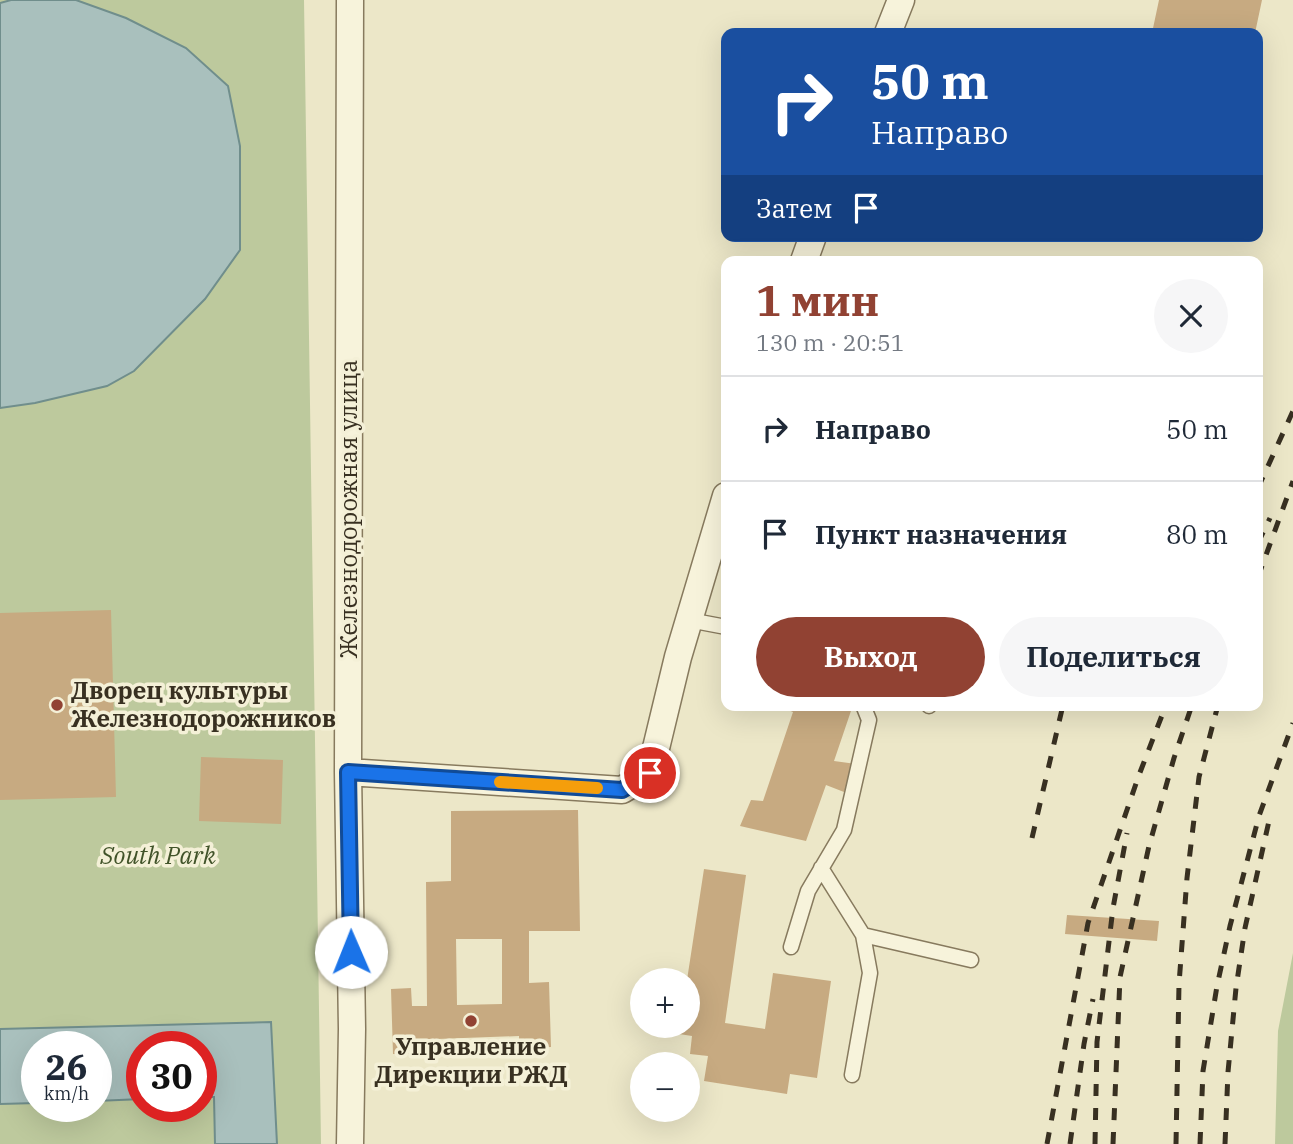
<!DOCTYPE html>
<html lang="ru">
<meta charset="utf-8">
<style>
body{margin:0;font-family:"IBM Plex Serif",serif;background:#f6f6f7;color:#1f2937;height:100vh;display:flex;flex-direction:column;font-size:26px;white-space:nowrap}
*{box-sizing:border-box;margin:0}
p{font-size:23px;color:#747a83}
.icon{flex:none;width:38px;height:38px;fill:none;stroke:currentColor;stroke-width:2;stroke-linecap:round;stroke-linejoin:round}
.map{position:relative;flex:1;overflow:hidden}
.sheet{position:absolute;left:721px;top:256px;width:542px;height:455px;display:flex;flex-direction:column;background:#fff;border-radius:14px;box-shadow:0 7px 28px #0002}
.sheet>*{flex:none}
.top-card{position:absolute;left:721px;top:28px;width:542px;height:214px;border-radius:14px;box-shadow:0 7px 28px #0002;background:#1a4fa0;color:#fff;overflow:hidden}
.buttons{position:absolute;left:630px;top:968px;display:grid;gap:14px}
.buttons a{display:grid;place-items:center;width:70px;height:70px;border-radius:50%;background:#fff;box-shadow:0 7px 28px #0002;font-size:35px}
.speed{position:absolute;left:21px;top:1031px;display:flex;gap:14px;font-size:35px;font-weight:700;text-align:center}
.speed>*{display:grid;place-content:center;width:91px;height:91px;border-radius:50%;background:#fff;box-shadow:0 7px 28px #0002;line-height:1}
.speed small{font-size:18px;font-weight:400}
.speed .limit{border:10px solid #d22;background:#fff;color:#111}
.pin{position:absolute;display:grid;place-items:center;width:60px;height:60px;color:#fff;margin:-30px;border:4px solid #fff;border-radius:50%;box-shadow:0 2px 7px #0007}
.me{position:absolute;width:77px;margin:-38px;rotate:359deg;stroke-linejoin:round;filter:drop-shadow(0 0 5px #0008)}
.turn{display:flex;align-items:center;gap:24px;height:147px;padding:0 35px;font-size:32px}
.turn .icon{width:91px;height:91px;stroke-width:2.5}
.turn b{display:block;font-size:49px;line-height:60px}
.then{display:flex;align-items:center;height:66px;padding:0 35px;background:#0003;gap:14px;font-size:26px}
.round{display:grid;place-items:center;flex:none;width:74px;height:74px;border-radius:37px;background:#f6f6f7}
.overview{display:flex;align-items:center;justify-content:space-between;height:119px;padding:0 35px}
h1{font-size:42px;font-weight:700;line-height:52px;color:#914233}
.cta{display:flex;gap:14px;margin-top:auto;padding:14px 35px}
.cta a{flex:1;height:80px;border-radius:42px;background:#914233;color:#fff;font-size:28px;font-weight:700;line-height:80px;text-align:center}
.cta a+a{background:#f6f6f7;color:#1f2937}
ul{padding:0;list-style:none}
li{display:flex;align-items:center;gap:21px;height:105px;padding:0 35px;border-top:2px solid #e0e1e3}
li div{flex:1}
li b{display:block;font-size:26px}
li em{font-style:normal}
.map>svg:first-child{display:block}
.green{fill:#bdc99d;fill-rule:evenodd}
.water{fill:#a9c0bd;stroke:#708e8c;stroke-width:2}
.building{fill:#c7aa81;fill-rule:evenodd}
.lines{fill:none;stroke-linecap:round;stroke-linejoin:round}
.service-casing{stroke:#877a5e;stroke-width:17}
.minor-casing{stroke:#877a5e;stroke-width:29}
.service{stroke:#f7f3db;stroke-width:14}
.minor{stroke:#f7f3db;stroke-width:26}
.rail{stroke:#383021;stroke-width:5;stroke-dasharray:12 12;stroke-linecap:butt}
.route-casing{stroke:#114b97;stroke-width:18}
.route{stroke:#1a73e8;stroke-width:12}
.slow{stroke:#f59e0b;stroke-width:12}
.poi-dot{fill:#914233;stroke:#f4f0d7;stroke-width:2.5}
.labels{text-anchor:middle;stroke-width:7;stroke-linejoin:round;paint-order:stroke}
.street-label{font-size:24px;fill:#383021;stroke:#f4f0d7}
.poi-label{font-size:24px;font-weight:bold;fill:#383021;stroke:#f4f0d7;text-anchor:start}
.park-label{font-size:24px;font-style:italic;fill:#415329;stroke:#f4f0d7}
</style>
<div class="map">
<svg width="1293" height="1144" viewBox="0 0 1293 1144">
<rect width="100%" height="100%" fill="#ece7c8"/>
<path class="green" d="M0 0H304L321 1144H0ZM37 1046H96V1106H37ZM142 1046H201V1106H142Z
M1293 953V1144H1275L1278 1031Z"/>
<path class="water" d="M11 0H76L126 18 186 48 228 86 240 146V250L205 299 134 371 107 386 35 403 0 408V3Z
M271 1022 277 1144H215L214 1097H201V1046H142V1099L96 1101V1046H37V1103L0 1104V1029Z"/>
<path class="building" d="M1159 0H1262L1255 33H1152Z
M111 610 116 797 0 800V613Z
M776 705H853L834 761 856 764 844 792 826 785 806 841 740 826 751 800 763 801 793 712Z
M201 757 283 760 281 824 199 821Z
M578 810 580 931H529V983L549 982 551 1047 519 1048V1036L410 1040 411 1054H393L391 989 411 988 412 1006H427L426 882 451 881V811ZM456 939H502V1004L457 1005Z
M704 869 746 875 725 1023 765 1029 773 973 831 981 817 1078 790 1074 787 1094 704 1081 708 1056 690 1054 692 1036 679 1034 680 1026H688L687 980Z
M1067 915 1159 921 1157 941 1065 934Z"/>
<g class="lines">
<g class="service-casing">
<path id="service" d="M689 620 726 627
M929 706V705
M821 868 863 935 971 960
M791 947 808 891 844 830 869 720 863 705
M852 1075 870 973 863 935"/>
</g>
<g class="minor-casing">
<path id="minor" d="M888 33 901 0
M804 261 813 236
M348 772 622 790 650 773 678 657 726 496
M350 1144 352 1029 348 772 350 0"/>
</g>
<use href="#service" class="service"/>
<use href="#minor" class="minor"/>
<path class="rail" d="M1258 488 1293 411
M1258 543 1270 518
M1258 577 1293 481
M1032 838 1063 705
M1047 1144 1088 923 1139 775 1166 705
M1070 1144 1084 1044 1093 999
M1095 1144 1097 1042 1113 908 1127 833
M1113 1144 1120 977 1149 846 1174 758 1192 705
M1176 1144 1179 984 1187 878 1199 777 1218 705
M1200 1144 1203 1071 1217 986 1230 926 1259 816 1293 723
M1225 1144 1228 1072 1236 988 1245 928 1271 812"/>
</g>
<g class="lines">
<g class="route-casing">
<path id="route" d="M351 952 348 772 622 790 650 773"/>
</g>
<use href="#route" class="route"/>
<path class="slow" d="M500 782 597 788"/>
</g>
<g class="poi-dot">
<circle cx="57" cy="705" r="7"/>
<circle cx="471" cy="1021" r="7"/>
</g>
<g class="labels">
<g class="street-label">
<text transform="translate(349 509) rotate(-90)" y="8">Железнодорожная улица</text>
</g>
<g class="poi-label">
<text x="71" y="699">Дворец культуры<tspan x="71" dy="28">Железнодорожников</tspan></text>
<text x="471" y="1055" text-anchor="middle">Управление<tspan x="471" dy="28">Дирекции РЖД</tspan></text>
</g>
<g class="park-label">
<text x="158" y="864">South Park</text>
</g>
</g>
</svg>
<div class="buttons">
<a>+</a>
<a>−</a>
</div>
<div class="speed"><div>26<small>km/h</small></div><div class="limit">30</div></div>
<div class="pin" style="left:650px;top:773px;background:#d93025"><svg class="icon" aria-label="arrive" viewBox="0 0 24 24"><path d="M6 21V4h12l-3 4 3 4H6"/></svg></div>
<svg class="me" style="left:351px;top:952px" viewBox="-20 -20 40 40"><circle r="19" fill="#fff"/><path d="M0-13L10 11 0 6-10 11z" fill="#1a73e8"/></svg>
<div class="top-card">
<div class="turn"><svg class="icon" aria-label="right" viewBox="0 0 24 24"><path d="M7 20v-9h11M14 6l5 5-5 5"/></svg><div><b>50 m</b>Направо</div></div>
<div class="then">Затем<svg class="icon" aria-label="arrive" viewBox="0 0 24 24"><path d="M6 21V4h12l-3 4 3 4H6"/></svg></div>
</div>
<section class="sheet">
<div class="overview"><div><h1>1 мин</h1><p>130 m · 20:51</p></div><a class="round"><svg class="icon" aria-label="close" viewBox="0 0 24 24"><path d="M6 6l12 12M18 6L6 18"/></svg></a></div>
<ul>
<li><svg class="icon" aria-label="right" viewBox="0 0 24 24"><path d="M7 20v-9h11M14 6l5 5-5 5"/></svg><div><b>Направо</b></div><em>50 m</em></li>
<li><svg class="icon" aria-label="arrive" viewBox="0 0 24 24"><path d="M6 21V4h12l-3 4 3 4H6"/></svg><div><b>Пункт назначения</b></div><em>80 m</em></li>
</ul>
<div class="cta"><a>Выход</a><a>Поделиться</a></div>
</section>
</div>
